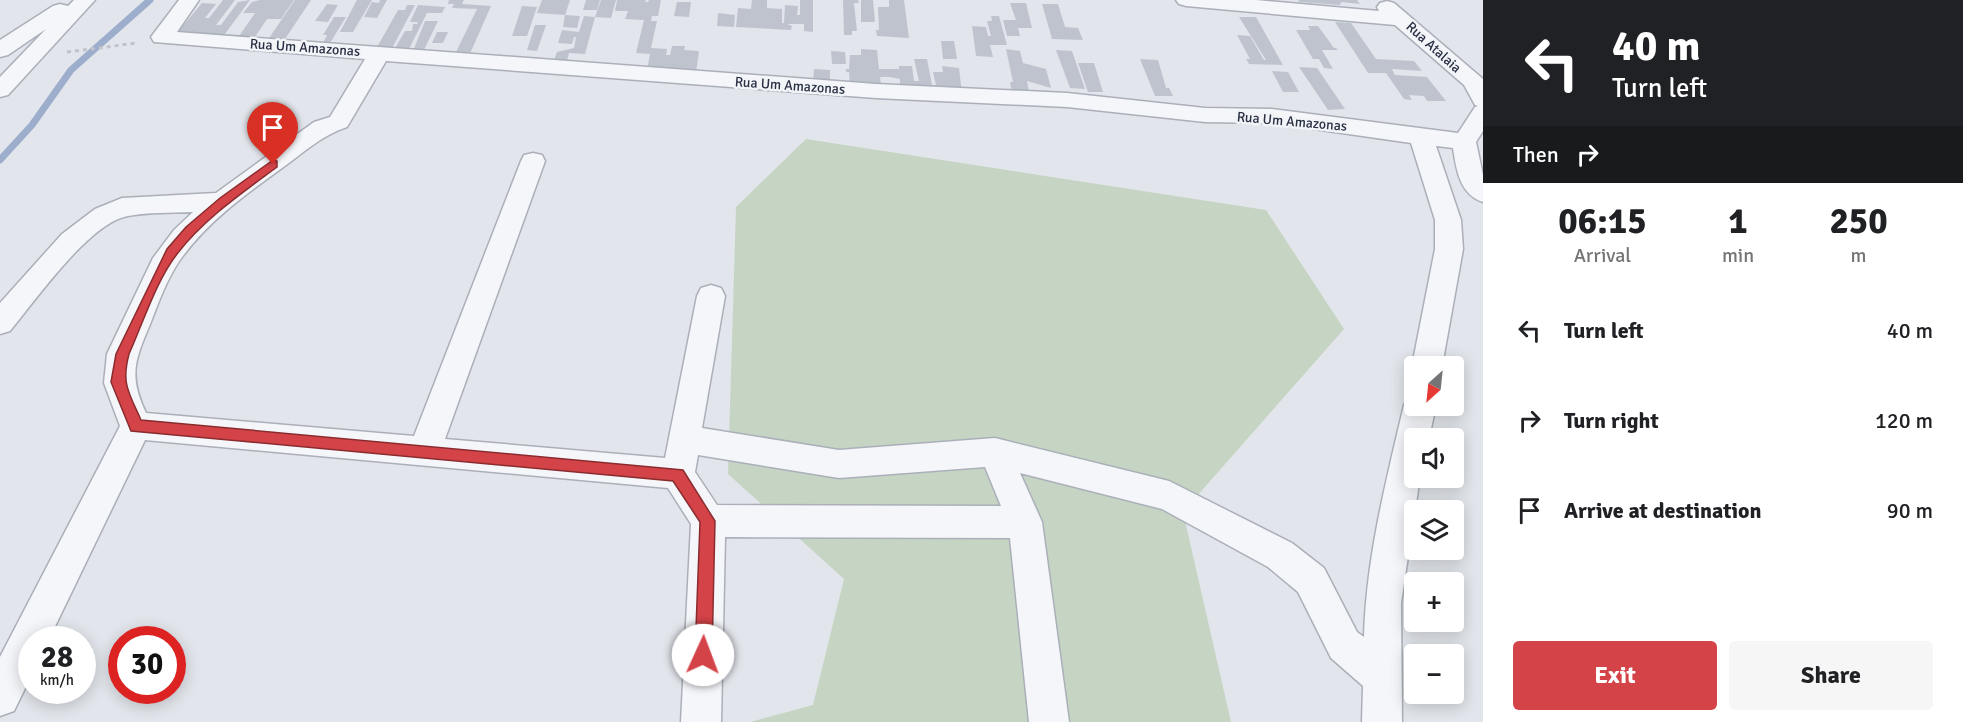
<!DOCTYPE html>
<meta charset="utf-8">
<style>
body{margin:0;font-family:Signika,sans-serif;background:#f6f6f6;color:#202124;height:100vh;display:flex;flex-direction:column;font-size:22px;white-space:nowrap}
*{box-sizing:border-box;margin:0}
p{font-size:20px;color:#757577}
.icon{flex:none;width:33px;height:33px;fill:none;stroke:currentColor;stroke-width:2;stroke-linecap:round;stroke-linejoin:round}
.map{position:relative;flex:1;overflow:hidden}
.details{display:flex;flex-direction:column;background:#fff;width:480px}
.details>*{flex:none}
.hud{background:#202124;color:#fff;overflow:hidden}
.needle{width:39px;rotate:207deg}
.tools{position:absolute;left:1404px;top:356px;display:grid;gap:12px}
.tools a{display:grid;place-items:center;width:60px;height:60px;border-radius:6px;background:#fff;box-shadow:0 3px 15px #0003;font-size:30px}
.speed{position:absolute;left:18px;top:626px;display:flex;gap:12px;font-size:30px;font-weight:700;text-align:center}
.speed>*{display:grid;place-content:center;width:78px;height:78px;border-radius:50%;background:#fff;box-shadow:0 3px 15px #0003;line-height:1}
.speed small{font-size:15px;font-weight:400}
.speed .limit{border:9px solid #d22;background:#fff;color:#111}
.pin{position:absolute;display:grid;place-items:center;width:51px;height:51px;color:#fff;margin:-62px -26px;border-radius:50% 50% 50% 0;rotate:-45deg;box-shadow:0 0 6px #0007}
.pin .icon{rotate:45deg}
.me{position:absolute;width:66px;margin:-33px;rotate:2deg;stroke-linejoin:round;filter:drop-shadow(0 0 4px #0008)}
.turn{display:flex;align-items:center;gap:21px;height:126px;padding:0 30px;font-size:27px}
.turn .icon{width:78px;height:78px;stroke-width:2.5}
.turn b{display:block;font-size:42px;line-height:51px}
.then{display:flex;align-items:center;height:57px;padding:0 30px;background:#0003;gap:12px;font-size:22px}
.eta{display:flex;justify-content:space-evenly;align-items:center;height:102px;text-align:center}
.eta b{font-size:36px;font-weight:700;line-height:42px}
.button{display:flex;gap:12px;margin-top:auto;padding:12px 30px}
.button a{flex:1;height:69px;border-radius:6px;background:#d44348;color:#fff;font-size:24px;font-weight:700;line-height:69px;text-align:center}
.button a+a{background:#f6f6f6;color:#202124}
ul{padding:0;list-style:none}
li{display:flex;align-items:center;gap:18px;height:90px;padding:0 30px}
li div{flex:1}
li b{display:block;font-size:22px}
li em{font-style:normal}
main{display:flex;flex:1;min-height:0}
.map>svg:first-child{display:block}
.green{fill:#c6d5c3}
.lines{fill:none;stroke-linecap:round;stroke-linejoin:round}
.stream{stroke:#9caecc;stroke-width:7}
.building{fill:#bfc3ce}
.street-casing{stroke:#aaafb9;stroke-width:3}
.path{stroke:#c0c3ca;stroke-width:3;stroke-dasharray:4 4;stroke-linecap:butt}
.street{fill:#f5f6f9;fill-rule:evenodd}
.route{fill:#d44348;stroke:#8a2c2f;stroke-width:1.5}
.labels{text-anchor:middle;stroke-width:5;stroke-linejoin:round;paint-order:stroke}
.far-street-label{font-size:14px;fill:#293044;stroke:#f2f4f8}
</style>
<main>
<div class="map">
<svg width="1483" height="722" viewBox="0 0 1483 722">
<rect width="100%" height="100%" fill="#e2e5eb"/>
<path class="green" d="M806 139 1266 210 1344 329 1183 512 1231 722H750L813 705 844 579 728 474 736 207Z"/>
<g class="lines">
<path class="stream" d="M0 160 32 125 71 70 150 0"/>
</g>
<path class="building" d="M223 0H235L216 25H221L238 2 250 0 222 38 175 35 202 3 216 4 205 18H209Z
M260 0H294L281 19H267L253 40 237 39 255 13H243L252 2Z
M295 0H311L283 42 267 41Z
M357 0H372L353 32H340Z
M380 0H387L377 18 364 17 372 2 379 3Z
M449 0H464L462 4 491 6 469 56 455 54 477 9 452 8 454 4H448Z
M542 0H570L565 15 537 13Z
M586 0H600L597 10H583Z
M601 0H616L611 18 595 17Z
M617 0H646L645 2H648L649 0H661L658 16H652L651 21H657L651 48 667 49 666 55H670L672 46H685L684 50 699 51 696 73 647 70 650 54 636 53 644 20 625 19 628 11H615Z
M752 0H767V8L782 9V23H784L785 5 798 6 797 15H800V0H813V32L804 31V24H787L792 26 791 30 736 27 738 8 751 9Z
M843 0H858L859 3H854L857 31H852V35H844Z
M861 0H873L875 22H861Z
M889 0H904L909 38 877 36 876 30H879L878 7H889Z
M1298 0H1357L1360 4 1341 2 1340 5 1300 2Z
M677 2H691L689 17 674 16Z
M1010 3H1026L1032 28H1018L1020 36H1007L1003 20H1016Z
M327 4 338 5 328 22 315 21Z
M1042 4H1058L1065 27 1078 28 1083 40 1052 39Z
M407 5H415L391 50 376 49 398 10H405Z
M418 5 445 7 442 13H427L408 51 394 50 405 31H412L413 24H417L418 22H410Z
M522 6 537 7 527 36H512Z
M718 13 735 15 734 27 717 26Z
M565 15 580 16 577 28 563 27Z
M584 16 595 17 585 54 569 53 566 64 553 63 557 52 574 48 576 37H574L572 44 558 43 562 30 579 32Z
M991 16H999L1007 45H990L993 57 976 56 972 26 986 27 988 36H991L987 21H992Z
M334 17H346L330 43H323L327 35H323Z
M1239 17H1256L1283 65 1249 64 1246 59H1250L1237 35 1250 36 1264 60H1266Z
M425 21H438L423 52 413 51Z
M1335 22 1351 23 1376 59 1414 61 1422 71 1392 69 1395 75 1427 77 1446 101H1427L1424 96 1409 95 1412 100 1404 99 1386 73H1368Z
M535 25H546L537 51 527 50Z
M1308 26H1318L1334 48H1336L1338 50H1322L1333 69 1324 68 1319 59H1313L1296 30H1310Z
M437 32H448L443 43H432Z
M941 41H954L957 59H943Z
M861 49 877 50 879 69H899V66H912L914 81H919L914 59H927L932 85H936L933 72H943L942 66 959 68 962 93 900 88V79L890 77H880L881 85 850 84 849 72H846V69H849L850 55H861Z
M1006 49 1020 51 1023 63 1046 69 1051 88 1027 81 1029 92H1012L1010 82H1013Z
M1056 50 1072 51 1085 89 1070 88Z
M831 51 845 52 846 64H832Z
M1140 59 1158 60 1166 88H1169L1173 96H1155Z
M1078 63H1094L1103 92H1088Z
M1299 67 1317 68 1345 109 1328 110Z
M814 69 830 70V83L813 82Z
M1272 71 1288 72 1299 92H1283Z"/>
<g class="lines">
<g class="street-casing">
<path id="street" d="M74 0H95L8 95 0 97V77L46 29 8 55 0 57V40L53 6 60 4 68 6Z
M179 0H199L177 32 876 84 1067 93 1205 108 1272 109 1458 133 1475 107 1478 106 1475 105 1464 85 1395 25 1186 6 1179 4 1176 0H1256L1379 11 1377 7 1380 3 1387 1 1394 3 1483 79V131L1476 142 1483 175V202C1460 195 1456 169 1453 148L1436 146 1461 220 1463 249 1442 366H1414V371L1412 366 1435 249V220L1411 143 1272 123 1205 122 1067 107 876 98 386 61 347 127C322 135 303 153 282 168 245 195 207 222 180 260 167 279 159 301 151 322 135 360 128 375 146 413L414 436 521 161 524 155 533 153 542 155 545 161 445 439 665 458 697 296 701 288 711 285 721 288 725 296 702 428 839 450 995 438 1169 481 1292 543 1324 568 1357 632 1364 637C1366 559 1386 481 1404 405L1409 396 1414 394V405H1436L1429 438H1414V477H1420L1401 603 1402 722H1362L1363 686 1331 658 1298 592 1268 567 1162 509 1020 473 1042 522 1069 722H1029L1010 538 725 537 721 722H681L691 524 668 488 145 440 49 639H32V674L14 711 0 716V657L120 426 104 383 107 354 153 258 174 230 193 212C172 213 149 212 128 216 90 222 35 301 10 331L0 334V303L62 234 95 209 122 198 216 193 314 122 330 117 365 59 154 42 151 37ZM698 455 839 478 985 467 1001 506 717 505 695 472Z"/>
</g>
<path class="path" d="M67 52 137 43"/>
<use href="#street" class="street"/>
</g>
<path class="route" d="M273 160 277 161V167C242 193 204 219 177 254 156 281 143 323 129 354 121 384 129 393 141 420L683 470 715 521 712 655 709 661 703 664 697 661 695 655 700 522 673 481 131 431 111 382 116 354 167 249 186 227 220 198Z"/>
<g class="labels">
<g class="far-street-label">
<text transform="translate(305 47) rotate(4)" y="5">Rua Um Amazonas</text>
<text transform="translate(1434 47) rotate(42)" y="5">Rua Atalaia</text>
<text transform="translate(790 85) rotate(4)" y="5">Rua Um Amazonas</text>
<text transform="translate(1292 121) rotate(5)" y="5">Rua Um Amazonas</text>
</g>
</g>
</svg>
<div class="tools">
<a><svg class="needle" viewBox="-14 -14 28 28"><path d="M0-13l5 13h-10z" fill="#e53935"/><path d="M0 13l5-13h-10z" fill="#757577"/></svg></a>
<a><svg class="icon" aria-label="sound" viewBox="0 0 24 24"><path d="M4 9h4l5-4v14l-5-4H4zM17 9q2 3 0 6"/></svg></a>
<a><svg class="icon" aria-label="layers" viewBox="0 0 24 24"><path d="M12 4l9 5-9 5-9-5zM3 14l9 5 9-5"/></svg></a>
<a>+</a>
<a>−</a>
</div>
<div class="speed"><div>28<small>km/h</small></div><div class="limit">30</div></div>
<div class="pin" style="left:273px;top:164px;background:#d93025"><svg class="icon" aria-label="arrive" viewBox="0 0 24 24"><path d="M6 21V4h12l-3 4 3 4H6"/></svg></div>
<svg class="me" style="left:703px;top:655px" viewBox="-20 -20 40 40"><circle r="19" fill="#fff"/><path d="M0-13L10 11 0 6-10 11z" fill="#d44348"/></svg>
</div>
<section class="details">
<div class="hud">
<div class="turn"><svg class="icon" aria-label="left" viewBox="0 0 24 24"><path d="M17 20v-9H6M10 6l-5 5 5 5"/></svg><div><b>40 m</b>Turn left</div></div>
<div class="then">Then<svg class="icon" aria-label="right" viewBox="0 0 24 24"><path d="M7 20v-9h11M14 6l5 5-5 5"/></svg></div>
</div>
<div class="eta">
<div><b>06:15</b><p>Arrival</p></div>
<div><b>1</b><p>min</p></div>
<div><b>250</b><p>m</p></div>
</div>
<ul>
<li><svg class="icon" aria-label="left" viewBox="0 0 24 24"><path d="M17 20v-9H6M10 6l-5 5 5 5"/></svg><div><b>Turn left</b></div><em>40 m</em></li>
<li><svg class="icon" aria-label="right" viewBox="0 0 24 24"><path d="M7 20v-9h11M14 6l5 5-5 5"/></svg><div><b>Turn right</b></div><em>120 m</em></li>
<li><svg class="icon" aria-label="arrive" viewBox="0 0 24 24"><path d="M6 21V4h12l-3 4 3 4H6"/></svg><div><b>Arrive at destination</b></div><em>90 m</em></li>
</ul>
<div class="button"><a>Exit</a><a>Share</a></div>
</section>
</main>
